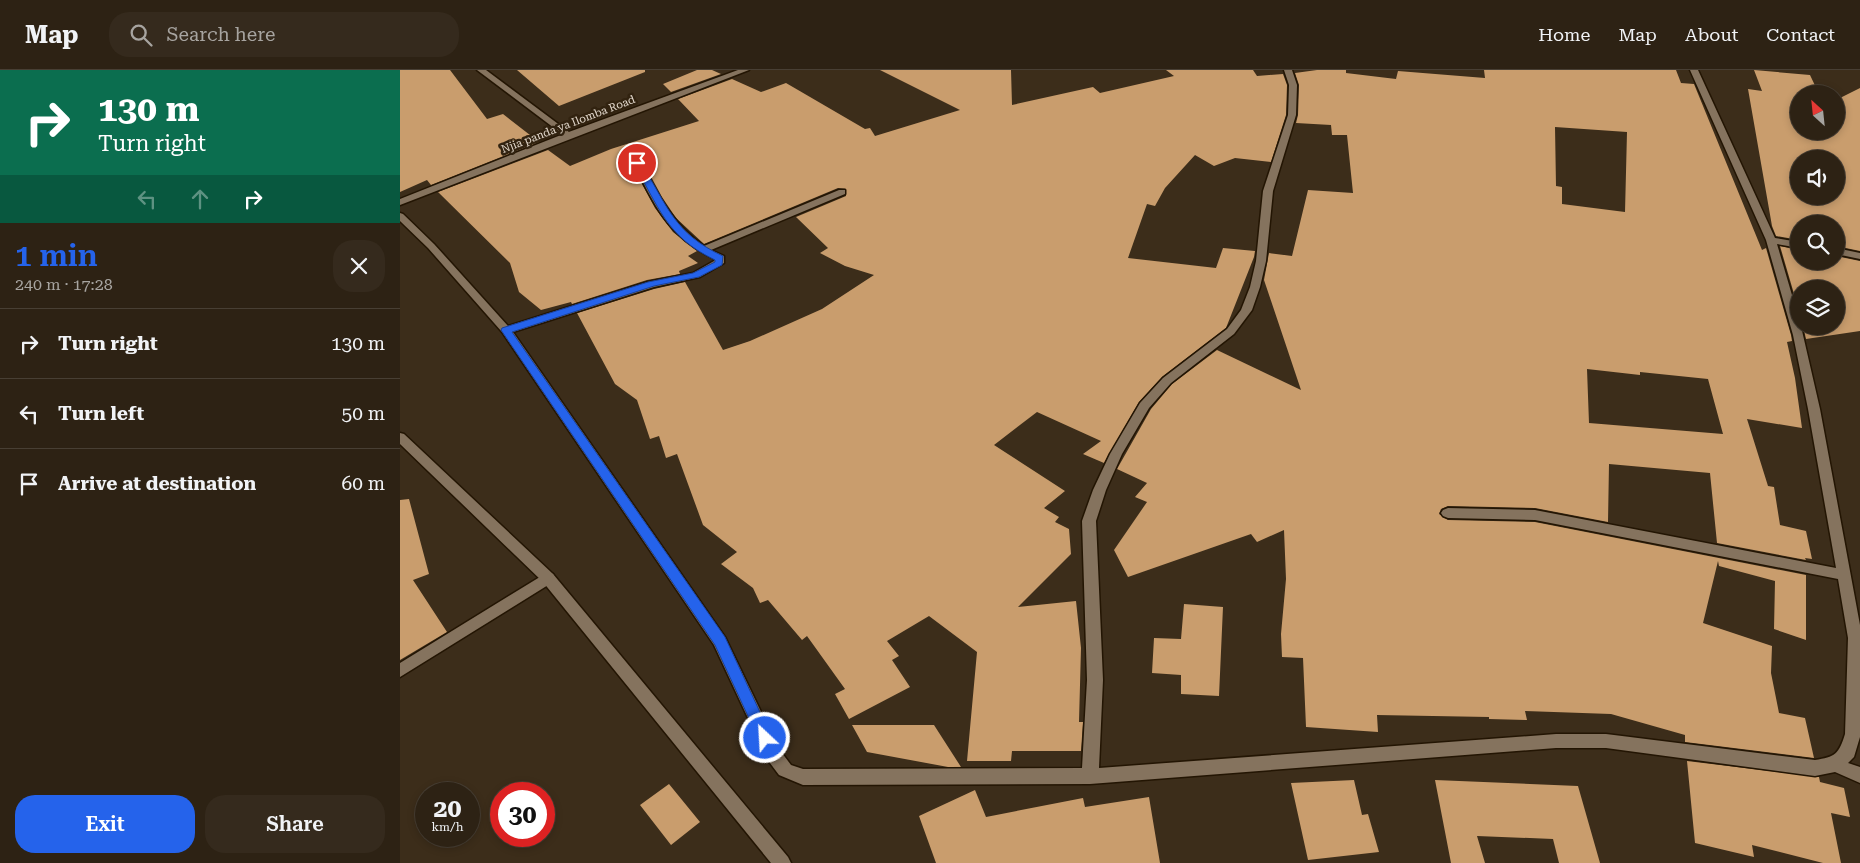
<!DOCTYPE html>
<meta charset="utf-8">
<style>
body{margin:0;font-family:"Roboto Serif",serif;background:#352a1d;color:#f1f3f6;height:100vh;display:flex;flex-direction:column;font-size:19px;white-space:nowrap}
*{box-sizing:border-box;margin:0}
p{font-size:16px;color:#a7a4a0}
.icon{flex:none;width:28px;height:28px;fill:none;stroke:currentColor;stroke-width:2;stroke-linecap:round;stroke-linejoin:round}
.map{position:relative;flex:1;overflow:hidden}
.sheet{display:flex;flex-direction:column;background:#2d2214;width:400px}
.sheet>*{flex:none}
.guide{background:#0b6e4f;color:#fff;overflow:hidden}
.needle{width:32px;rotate:333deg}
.fabs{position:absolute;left:1390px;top:15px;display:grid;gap:10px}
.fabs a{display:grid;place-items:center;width:55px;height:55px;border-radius:50%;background:#2d2214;box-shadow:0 2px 8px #0003,0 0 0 1px #483f34;font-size:25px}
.speed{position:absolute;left:15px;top:712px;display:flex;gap:10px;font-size:25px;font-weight:700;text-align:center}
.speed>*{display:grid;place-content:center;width:65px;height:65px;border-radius:50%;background:#2d2214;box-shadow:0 2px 8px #0003,0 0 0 1px #483f34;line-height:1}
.speed small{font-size:12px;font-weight:400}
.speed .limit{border:8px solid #d22;background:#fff;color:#111}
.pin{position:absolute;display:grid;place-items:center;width:42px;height:42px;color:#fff;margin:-21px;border:2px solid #fff;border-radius:50%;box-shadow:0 1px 5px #0007}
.me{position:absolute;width:55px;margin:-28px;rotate:335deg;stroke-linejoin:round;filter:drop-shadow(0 0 4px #0008)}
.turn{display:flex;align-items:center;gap:18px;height:105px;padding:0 15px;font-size:22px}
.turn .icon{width:65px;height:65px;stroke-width:2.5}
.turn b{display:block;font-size:35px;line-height:42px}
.lanes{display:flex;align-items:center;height:48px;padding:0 15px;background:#0003;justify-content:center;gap:25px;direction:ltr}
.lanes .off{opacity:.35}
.round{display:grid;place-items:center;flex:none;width:52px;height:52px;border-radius:20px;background:#352a1d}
.headline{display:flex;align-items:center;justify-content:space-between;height:85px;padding:0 15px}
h1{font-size:30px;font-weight:600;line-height:38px;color:#2563eb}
.action{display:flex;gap:10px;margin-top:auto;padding:10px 15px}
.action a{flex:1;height:58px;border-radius:20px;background:#2563eb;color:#fff;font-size:20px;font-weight:600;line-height:58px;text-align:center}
.action a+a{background:#352a1d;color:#f1f3f6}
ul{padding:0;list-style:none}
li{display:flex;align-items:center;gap:15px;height:70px;padding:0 15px;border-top:1px solid #483f34}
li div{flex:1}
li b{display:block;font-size:19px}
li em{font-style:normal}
header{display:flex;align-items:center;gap:30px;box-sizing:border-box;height:70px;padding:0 25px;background:#2d2214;border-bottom:1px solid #483f34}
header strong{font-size:24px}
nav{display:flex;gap:28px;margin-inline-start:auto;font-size:18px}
.search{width:350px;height:45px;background:#352a1d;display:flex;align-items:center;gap:12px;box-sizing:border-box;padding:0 18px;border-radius:20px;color:#a7a4a0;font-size:19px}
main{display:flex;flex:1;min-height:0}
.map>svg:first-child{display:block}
.building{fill:#c99d6d;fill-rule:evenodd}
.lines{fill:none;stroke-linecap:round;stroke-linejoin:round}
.minor-casing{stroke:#231503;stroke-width:3}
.tertiary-casing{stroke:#231503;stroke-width:3}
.minor{fill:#85735e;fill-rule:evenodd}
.tertiary{fill:#85735e;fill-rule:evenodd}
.route{fill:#2563eb;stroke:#184099}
.labels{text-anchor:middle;stroke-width:5;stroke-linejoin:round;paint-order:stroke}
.far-street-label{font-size:11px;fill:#e5dbcf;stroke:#322310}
</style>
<header>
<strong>Map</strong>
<div class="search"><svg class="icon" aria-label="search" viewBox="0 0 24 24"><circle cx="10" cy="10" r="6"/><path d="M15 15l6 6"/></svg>Search here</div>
<nav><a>Home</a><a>Map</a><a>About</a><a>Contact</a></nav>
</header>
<main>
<section class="sheet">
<div class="guide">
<div class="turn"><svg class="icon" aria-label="right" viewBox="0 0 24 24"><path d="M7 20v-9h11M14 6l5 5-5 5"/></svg><div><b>130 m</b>Turn right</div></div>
<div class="lanes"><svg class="icon off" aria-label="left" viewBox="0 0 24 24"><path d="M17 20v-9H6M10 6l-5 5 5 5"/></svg><svg class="icon off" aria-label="ahead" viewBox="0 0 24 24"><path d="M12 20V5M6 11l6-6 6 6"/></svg><svg class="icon" aria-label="right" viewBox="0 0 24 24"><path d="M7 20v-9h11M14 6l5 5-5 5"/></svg></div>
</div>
<div class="headline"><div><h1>1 min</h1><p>240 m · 17:28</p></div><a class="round"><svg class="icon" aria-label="close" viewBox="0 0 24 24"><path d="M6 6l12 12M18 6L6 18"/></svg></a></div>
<ul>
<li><svg class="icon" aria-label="right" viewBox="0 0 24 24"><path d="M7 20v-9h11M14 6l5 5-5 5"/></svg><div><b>Turn right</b></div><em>130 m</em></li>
<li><svg class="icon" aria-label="left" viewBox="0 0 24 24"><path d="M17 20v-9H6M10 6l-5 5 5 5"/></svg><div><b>Turn left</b></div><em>50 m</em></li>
<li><svg class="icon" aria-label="arrive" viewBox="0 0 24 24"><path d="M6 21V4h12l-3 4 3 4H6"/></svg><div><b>Arrive at destination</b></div><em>60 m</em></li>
</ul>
<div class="action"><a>Exit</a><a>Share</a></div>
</section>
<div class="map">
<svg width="1460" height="793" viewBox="0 0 1460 793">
<rect width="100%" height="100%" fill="#3c2d1a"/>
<path class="building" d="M0 0H50L87 49 103 44 139 72 31 115 27 110 0 122Z
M117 0H245V2L159 36Z
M297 0H312L321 4 271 22 263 14Z
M480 0H611L612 35 693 17 700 23 774 6 766 0H853L857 6 883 4 887 15 886 45 871 92 835 88 814 96 795 85 765 118 755 136 747 134 728 188 816 198 823 178 855 181 854 187 826 258 762 307 739 332 704 393 683 384 701 371 637 342 594 375 665 421 644 438 659 447 655 452 669 459 671 484 618 537 676 531 681 578 679 652H683L681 681H612L611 691H567L577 582 529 546 487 571 499 586 492 590 510 617 449 649 435 624 445 619 407 566 402 570 368 530 360 533 353 518 321 494 337 482 303 455 277 384 266 388 259 366 250 369 237 330 215 314 177 243 254 219 285 212 323 280 350 271 422 239 474 205 445 196 420 183 428 178 396 147 446 126V119L438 118 304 174 276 148 262 127 242 90 234 89 231 94 255 138 273 162 297 181 288 186 298 193 279 201 280 204 247 210 172 234 171 232 141 240 119 222 110 193 38 122 148 80 170 96 211 79 299 51 278 29 332 9 361 22 386 13 465 59 470 58 475 66 560 40Z
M917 0H946V3L996 9 998 1 1085 8 1084 0H1276L1281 13 1294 14 1362 180 1366 178 1391 265 1392 271 1387 272 1395 308 1402 358 1347 349 1368 416 1374 417 1380 455 1406 461 1412 489 1405 488 1406 490 1317 473 1310 403 1209 394 1208 452 1135 438 1048 436 1041 439 1039 444 1048 450 1135 452 1406 505V570L1374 559 1375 511 1319 496 1318 491 1303 553 1372 576 1371 603 1379 643 1405 648 1414 688 1285 672V665L1211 644 1125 641 1127 650 1089 649V647L977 645 978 662 906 657 903 588 882 587 881 564 886 509 884 460 857 472 851 464 728 507 714 480 747 432 735 427 747 413 717 399 751 339 772 314 817 280 901 320 864 210 869 183 892 186 908 120 953 123 947 65H932L931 55 896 53 898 45 899 15 895 3ZM1155 57 1227 62 1225 142 1162 134V117L1156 116ZM1187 299 1240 305V302L1308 309 1323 364 1189 353Z
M1354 0 1410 5 1419 24H1399V61H1436V30L1460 18V181L1436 176V154H1399V170L1376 166 1372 156 1348 19 1362 21ZM1399 89H1436V126H1399Z
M1380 176 1399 180V191H1436V186L1460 191V261L1406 269 1403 256H1436V219H1399V241Z
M9 429 29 504 13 510 47 562 0 590V430Z
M784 534 823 537 819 626 781 624V605L752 603 754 568 781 569Z
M452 655H534L561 697H548L467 682Z
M1287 691 1419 707 1420 712 1444 718 1450 747 1431 743 1441 793H1423L1352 775 1354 787 1295 773Z
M954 710 962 745 968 744 979 782 908 790 891 713Z
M1035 710 1178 716 1200 793H1159L1153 769 1077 766 1085 793H1051Z
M269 714 300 752 271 775 240 735Z
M575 720 586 747 683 728 685 737 749 727 760 793H536L519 746Z"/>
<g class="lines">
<g class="minor-casing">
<path id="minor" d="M77 0H86L173 65 166 67Z
M884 0H892L897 15 896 45 873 121 866 191 860 217 852 240 834 264 771 313 749 338 722 384 706 420 696 451 703 610 699 698 1156 664H1206L1415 690C1435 687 1439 684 1445 664L1448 568 1438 509 1135 450 1048 448 1043 446 1041 443 1043 440 1048 438 1135 440 1436 498 1408 339 1393 265 1366 170 1290 0H1298L1375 168 1399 172V178L1377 174 1399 249V256H1401L1403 265 1420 339 1460 555V667L1454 687 1448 693 1460 697V713L1435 702 1415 706 1206 678H1156L690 714 403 715 379 705 367 689 314 575 102 262 28 178 0 151V143L3 144 34 174 108 256 248 212 293 203 314 191 315 189C268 167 256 137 233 93L234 91H240L241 93C259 126 272 154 304 176L439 120H445V124L311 180 324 186V193L300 207 254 217 113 262 325 567 379 679 391 695 403 699 682 698 687 610 682 451 693 420 710 384 740 333 763 308 827 259 841 240 850 217 856 191 863 121 888 45 889 15Z
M1436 178 1460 183V189L1436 184Z
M148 502 153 504 155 508 153 512 0 607V593Z"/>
</g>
<g class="tertiary-casing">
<path id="tertiary" d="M338 0H349L0 135V129L166 63Z
M0 363 4 364 153 504 388 787 391 793H371L143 512 0 374Z"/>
</g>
<use href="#minor" class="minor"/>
<use href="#tertiary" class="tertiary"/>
</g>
<path class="route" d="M234 92 241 93C268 136 273 163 323 186L322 195 299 207 254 216 112 262 325 567 372 668 370 672 365 674 360 672 315 575 101 260 102 258 248 212 293 203 315 192V190C265 166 259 136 233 93Z"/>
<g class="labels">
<g class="far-street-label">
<text transform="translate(168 54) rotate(-21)" y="4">Njia panda ya Ilomba Road</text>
</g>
</g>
</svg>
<div class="fabs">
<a><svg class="needle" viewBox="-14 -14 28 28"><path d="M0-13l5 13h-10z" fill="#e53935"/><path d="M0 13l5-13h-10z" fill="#a7a4a0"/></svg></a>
<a><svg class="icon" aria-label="sound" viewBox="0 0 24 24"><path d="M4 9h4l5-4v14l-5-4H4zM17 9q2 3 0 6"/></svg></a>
<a><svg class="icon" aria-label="search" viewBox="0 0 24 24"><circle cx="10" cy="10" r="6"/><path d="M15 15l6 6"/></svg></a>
<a><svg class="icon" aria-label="layers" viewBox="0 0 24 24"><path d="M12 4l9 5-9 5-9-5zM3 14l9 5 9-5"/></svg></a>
</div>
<div class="speed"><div>20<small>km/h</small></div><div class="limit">30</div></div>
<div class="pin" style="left:237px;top:93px;background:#d93025"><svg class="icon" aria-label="arrive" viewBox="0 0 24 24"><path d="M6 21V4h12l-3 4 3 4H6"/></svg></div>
<svg class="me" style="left:365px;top:668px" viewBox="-20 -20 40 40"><circle r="17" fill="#2563eb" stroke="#fff" stroke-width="3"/><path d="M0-11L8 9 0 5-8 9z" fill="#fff"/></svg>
</div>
</main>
